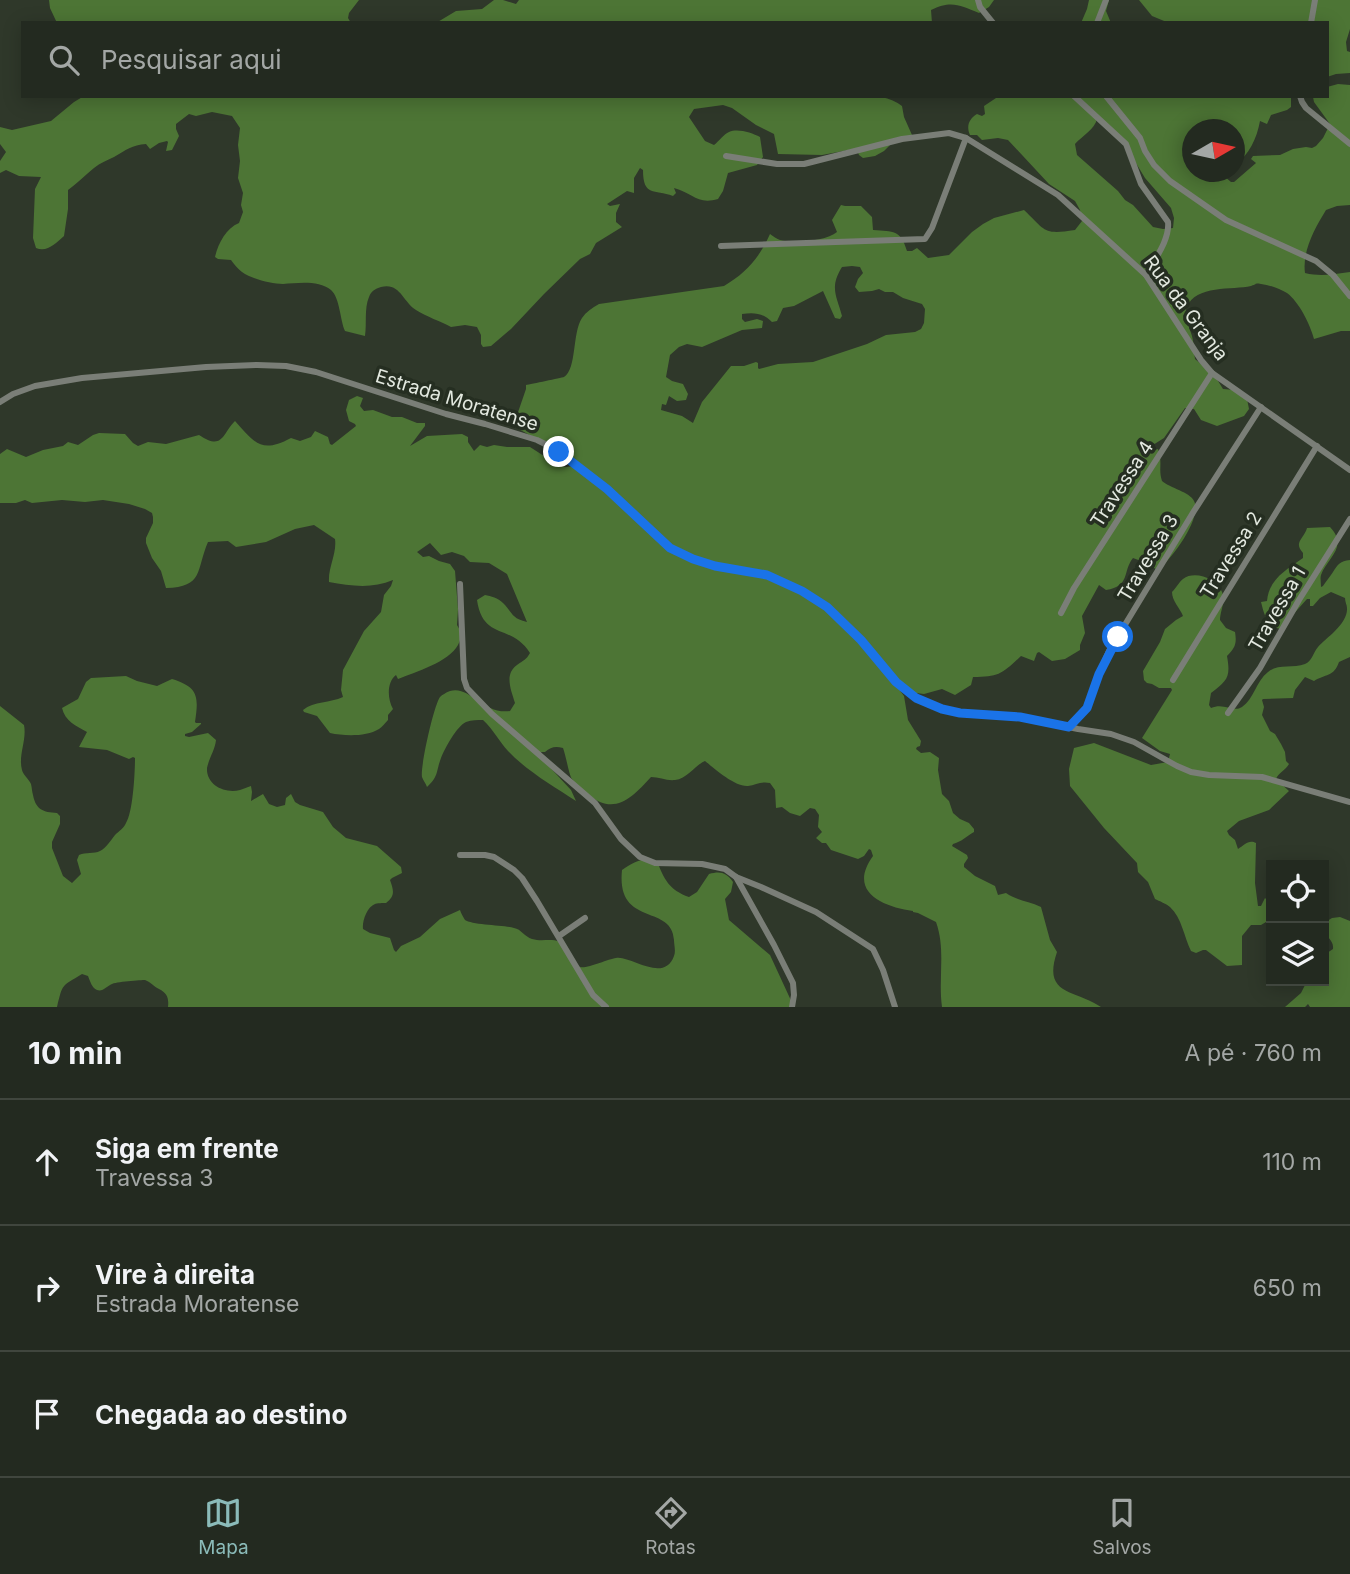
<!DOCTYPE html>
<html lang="pt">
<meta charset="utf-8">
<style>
:root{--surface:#232a20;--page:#2f362d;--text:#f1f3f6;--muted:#a3a7a5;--line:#40463e;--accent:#8bbbb9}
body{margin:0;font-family:Inter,sans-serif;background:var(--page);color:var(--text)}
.controls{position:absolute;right:21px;bottom:21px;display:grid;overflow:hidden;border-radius:0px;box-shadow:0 4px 18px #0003}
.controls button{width:63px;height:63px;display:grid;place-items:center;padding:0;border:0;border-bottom:2px solid var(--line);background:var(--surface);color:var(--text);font:35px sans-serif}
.compass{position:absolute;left:1182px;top:119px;width:63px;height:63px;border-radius:50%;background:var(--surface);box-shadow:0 4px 18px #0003;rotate:81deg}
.stop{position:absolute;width:21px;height:21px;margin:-16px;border:5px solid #1a73e8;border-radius:50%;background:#fff}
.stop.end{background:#1a73e8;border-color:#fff;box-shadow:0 2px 7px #0008}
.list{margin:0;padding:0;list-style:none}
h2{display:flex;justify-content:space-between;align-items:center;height:91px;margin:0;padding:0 28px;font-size:30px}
h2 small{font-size:23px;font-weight:400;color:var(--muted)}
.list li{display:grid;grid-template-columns:46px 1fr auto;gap:21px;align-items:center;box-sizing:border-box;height:126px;padding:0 28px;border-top:2px solid var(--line)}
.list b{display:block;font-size:26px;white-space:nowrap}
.list p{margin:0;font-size:23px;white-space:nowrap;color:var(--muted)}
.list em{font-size:23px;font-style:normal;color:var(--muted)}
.icon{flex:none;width:38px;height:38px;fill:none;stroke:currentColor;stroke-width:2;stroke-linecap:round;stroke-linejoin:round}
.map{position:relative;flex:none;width:1350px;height:1007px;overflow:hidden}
.search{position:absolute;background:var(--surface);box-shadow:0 4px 18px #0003;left:21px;right:21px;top:21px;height:77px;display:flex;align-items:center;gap:18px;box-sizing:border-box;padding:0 24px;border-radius:0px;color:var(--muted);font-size:26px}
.sheet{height:469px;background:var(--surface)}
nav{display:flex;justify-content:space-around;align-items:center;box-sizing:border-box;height:98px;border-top:2px solid var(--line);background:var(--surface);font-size:19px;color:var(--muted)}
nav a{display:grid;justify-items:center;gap:4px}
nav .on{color:var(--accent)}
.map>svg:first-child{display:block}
.forest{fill:#4d7535;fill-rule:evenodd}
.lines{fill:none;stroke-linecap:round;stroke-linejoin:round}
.street{stroke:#7a7e77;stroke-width:6}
.route{stroke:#1a73e8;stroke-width:9}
.labels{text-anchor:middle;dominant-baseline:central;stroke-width:7;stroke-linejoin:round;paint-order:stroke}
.street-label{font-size:19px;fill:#e3e9e0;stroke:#252e21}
</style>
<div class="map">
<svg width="1350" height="1007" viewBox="0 0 1350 1007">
<rect width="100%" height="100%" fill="#2f382a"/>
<!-- forest -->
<g class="forest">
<path d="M49,0H359L349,13L348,18L351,23H57L50,8Z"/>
<path d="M494,0H503L516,4L519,0H994L989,7L979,13C960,5 951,0 931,10L932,23H851L849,21L845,23H436L456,11L482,9Z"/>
<path d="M1089,0H1109L1106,11L1111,23H1081L1087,9Z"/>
<path d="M1139,0H1350V29L1346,42L1347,51L1350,52V73L1336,74L1327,77V23H1169L1152,16Z"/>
<path d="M1338,84L1350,85V205L1337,206L1326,210C1315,228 1302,251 1305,273C1321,277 1334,274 1350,272V331H1341L1314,339C1310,324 1299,302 1287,293C1280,289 1270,285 1261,284C1254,283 1258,284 1251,286C1233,290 1195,285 1187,307C1183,316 1188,323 1191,333C1194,341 1194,351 1195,359L1215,376L1223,389L1235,390L1247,399L1249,409L1244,416L1217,426L1201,420L1194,409L1185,408L1164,438L1145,450L1147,452L1158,449C1163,463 1158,469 1162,481C1170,488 1190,492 1194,501C1203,517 1171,561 1157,570L1149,564L1133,558C1122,572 1131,586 1106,590L1099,585L1082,616L1085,633L1080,645V650L1065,659L1052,661L1039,652L1037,653L1034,661L1021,656C1002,674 999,677 973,677L971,685L955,695L942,689L924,694L916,693L890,677L904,696L908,720L921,741L920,746L917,747L916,749L921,753L930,752L939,758L938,770L942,794L949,801L953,813L960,819L969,823L974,829V832C967,836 961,842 953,844L952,846L967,855L968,858L964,864V867L975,876L995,886L998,895L1006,893C1018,901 1029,901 1041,907L1050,940L1057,952C1042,996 1075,989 1101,1007H942C938,978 946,950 936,922L918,913L913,912V911C883,907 847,892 873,856L871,850L869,849L864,856L858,859L831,850L826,843H822L816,838L822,832L818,827L819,815L815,809L810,808L800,816L790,813L782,807L776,808L775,790L770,783C761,781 756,785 748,786C735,787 715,769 705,761C694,766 687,779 675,780C667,781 659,777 651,777C633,797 614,817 588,794C583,790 576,785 572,779C569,775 566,756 563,748C555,746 551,747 545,752H541L544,761L571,790L576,801C553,786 527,771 508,751C499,741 493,729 483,720C477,720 472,720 466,722C457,726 445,748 441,758C436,771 439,776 427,787C426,784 423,780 422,777C420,767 434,705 440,697C442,695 447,692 450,691C470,685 483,715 510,711L515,703C511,690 504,674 517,665C524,660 526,660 530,653C511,623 483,641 477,600L485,595C491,596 498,598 503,603C513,613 511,618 527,622L507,574L489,563L470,562L464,556L452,552L441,555L430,543L417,552L423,557L429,556L439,561L450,564L455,571L458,609L457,625L462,634C461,637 460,641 458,645C449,662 415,672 398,679L396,675C387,682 387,698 393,709L388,715V720C385,723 382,727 379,729C366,737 344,736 330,733L317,716L304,712L303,710C314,701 330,703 343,697L341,690L343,670L364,631L381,612L384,595L391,586L393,580C372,589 351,586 329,582C328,567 337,554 335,539L314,525L295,529L266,542L236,547L228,541L208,542C196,570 204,587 166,588L161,571L152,558L146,543V538L153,523V517L152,513L145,509L129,504L103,500L85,502L62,500L32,503L25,500L16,503H0V454L7,449L26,457L43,450L63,446L68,442L78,445L93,435L99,433L125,434L133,443L138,446L148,442L166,444L199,435C223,451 222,434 235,421C255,443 261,454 291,438L300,441L311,437L315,431L328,437L330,444L332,445L356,426L355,424L349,421L346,410L349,400L357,396L363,398L360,406L364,411L373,410L392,417H402L417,423H425V426L410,446L427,436L462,434L468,437V442L474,451L480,445L487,447L494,445L507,447H530L558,465L566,467L574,466L562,453L515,427V421L526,389V385C531,384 561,378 564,377C577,369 572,333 582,318C586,312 592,308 599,304L724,286C746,273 760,257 770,234C773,236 777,239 780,240C794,244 826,241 837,232L832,220L841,205L845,206H861L872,217L873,230C894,232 900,229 907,251H912L917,248L928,258L949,255L972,232L983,224L994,218L1024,210C1046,231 1043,235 1075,230L1082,221L1080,210L1075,201L1049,184L1008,140L998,138L982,140L977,135H970C966,126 969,119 977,114L982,116L985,114L984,106L999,96H1291V107L1287,110L1271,115L1267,124L1260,121C1257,138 1249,155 1235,165L1234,130H1192V172H1224L1223,175L1231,182H1234L1256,163L1251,159L1253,156L1280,155L1293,149L1306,147L1312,148L1316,146L1323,138L1330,124L1314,102L1313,97L1327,96V87ZM1097,119L1125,145L1145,178L1171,208L1174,218L1173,228L1163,229L1153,227L1133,205L1125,200L1118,191L1077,155L1075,144C1082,136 1095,129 1097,119ZM852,266L860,267L863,273L858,279L855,287L859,292L872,291L879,289L885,292H893L903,298L922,304L925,309L924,323L921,329L915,332L886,335L867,344L813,362L778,364L759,369L758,368V363L756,362L744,366H731L702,402L693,423L682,416L661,410L662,404L666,405L669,396L677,401L686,400L688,394L683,384L672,381L666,377L670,355L679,347L687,344L702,347L742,330L762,328L763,321L757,319L745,322L742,319V314C754,312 763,313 772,322L777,321L783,308L794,306L823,291L835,318L840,319L842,316C837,296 829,288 842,267Z"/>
<path d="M84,96H796L808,98L819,96C843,96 883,90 902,106L904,117L912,135L894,141L884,151L875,156L863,158L859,155L857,150L854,149L822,155L778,154L774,134L756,125L732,108L723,105L694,109L689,117L705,141L714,145C719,141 724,134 729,132C738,128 752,133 760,137L763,157L757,165L728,173L723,191L718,199C697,205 693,193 674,188L676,193L673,196C654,189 643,197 643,170L640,168L634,178V193L627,191L607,204L610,206L620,204L616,213V222L622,227L596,243L590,254L580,259L544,294L511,329L491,346L483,347L481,344V335L477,327L465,325L451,327C440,321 427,317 416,310C403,302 400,282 381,287C375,289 371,291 369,297C364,309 367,323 365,336L345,331C340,320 340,298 331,290C319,280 298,283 283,284C271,284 252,279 242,272C238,269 234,264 231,260L218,259L215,257C218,244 226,228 239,223L243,212L241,205L243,193L238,178L240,161L238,145L240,128L232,116L212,112L196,116L189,114L176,124V129L179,136L172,150L166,151L168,142L167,141L159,143L150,149L146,144C132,145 126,150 114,157C108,160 100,163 94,168C85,175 78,183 68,190V209L64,236C56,243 47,253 36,248L33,238L35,189L41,177L19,176L6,170L0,173V161L6,152L0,144V127L12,130L51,121L74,102Z"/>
<path d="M1330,527C1349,547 1327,558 1321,575C1320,578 1321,583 1321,587L1323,586C1326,581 1330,577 1333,572C1338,564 1340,561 1350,560V657L1339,662C1334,677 1325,674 1314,681L1305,677L1295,690L1293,698L1263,699L1262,700L1264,707L1262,715L1270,731L1275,734L1281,744L1285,752L1286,761L1289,764C1286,770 1278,773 1276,779L1289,791L1269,810L1239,821L1227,831L1229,835L1235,840L1238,849C1244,845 1249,839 1256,843L1255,883L1258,906H1261L1265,898L1266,899L1268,898L1271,901V907L1266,922L1261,925H1251L1242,936V965L1227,966L1206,950H1203L1196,953L1191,951C1184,937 1182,918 1170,907C1167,904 1159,901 1155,899L1148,882L1138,872L1137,863L1104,828L1070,786L1069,769L1074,748L1094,743L1151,765L1168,762L1170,754L1160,751L1142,738L1172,690L1171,688H1159L1152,684L1147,683L1144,680L1143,671L1160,642L1165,629L1176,620L1183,616C1180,608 1172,601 1172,592C1176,588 1179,582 1183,579C1195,570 1217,579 1222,592C1226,601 1220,611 1220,620L1226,628L1235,632C1237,644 1235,648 1227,656C1231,678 1227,680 1211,693L1209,705L1211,708C1224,702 1233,713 1242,707C1254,699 1256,681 1268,672C1278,663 1293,669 1305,664C1312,661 1313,653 1318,647C1326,638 1348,624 1347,608C1347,605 1345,602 1345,598L1331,592L1320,598L1313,606H1310V599H1307L1280,629C1267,626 1264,614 1261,602L1267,601C1269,579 1286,570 1303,558V553C1293,542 1304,539 1307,528Z"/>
<path d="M126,676L137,681L157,686L172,679C198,687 199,696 195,722L196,723H201V724L192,732L185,734V736L189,737L208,733L216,740C215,750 209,758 207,768C206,785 225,794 240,790C244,789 247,787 251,786L252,792L251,801L263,794L269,804L277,807L285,805L286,798L291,794L295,802L300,805L323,812L333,827L346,838L377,846L401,867L402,873L392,878L390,880C394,891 395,896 386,903C384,903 376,903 375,904C367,907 362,921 363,929L370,933L390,938L394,950L396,952L401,946L420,937L440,919L460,910C461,913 463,917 465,920C472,925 504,925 514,928C521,929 525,937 532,939C542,942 551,938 560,942C564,948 574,965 580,967C587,969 608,959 616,958C630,955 664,984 674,956C676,951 674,945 674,940C672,903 616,928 622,870C634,862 642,857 657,861C664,879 669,890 689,897L697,892L709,874C720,871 726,872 733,882L731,892L725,899L729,920L770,955L794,1007H168C169,998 167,993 159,989C154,987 151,982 145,980C142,980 114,982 112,984C107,986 103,992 97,990C92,988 90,981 88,976L82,974C61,987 63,983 57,1007H0V706L24,725C27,740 18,755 22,770C23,775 29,779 31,784C32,788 32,792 33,795C36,810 43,812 57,813L60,816V824L52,842V848L63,876L72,883L81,874L77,860L79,855C86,852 94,854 100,851C106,848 111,840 115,835C119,831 124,828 126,823C133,812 135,773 135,758L133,757L129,759L107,750L79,747L87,732C76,726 65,721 62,708L78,699L86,682L91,678Z"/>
<path d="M1340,917L1350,921V1007H1310L1308,1004L1305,1007H1285L1301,993L1307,981H1324V955L1333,949C1334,943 1329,937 1324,934V923L1332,918Z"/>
</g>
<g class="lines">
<!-- street -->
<g class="street">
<path d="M978,0L980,7L993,23"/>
<path d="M1097,23L1106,0"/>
<path d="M1311,23L1315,0"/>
<path d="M1074,96L1126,144L1141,184L1168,222C1170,240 1154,260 1146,275"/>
<path d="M1106,96L1140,138L1145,151L1154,165L1170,181L1226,220L1316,261L1333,275L1350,296"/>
<path d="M1300,96L1302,102L1306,108L1350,144"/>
<path d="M966,138L1058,195L1146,275L1201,360L1212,373L1350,470"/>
<path d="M721,246L925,239L932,228L966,138L949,133L902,139L804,164H777L726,156"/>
<path d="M0,402L13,394L35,386L82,378L206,367L257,365L286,366L316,372L446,414L485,424L537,440L559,451L607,489L670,548L693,559L715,566L767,575L802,591L827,607L861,640L896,682L916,698L930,705L942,709L960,713L1020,717L1078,729L1111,734L1134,742L1177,766L1191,772L1209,775L1262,777L1350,802"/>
<path d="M460,584L464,679L467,688L492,714L595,803L621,839L640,857L655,863L702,864L725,869L736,877L761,887L816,912L873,949L883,970L895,1007"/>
<path d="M1061,613L1074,588L1212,373"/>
<path d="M1173,680L1317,446"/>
<path d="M1228,713L1260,668L1299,600L1350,519"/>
<path d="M1069,728L1087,708L1099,674L1109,651L1194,511L1261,407"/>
<path d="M460,855H485L494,857L514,870L522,878L537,901L593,995L606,1007"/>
<path d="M736,877L774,945L793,983L794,995L792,1007"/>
<path d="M559,936L585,918"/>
</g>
</g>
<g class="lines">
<!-- route -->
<path class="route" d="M559,452L607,489L670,548L693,559L715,566L767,575L802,591L827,607L861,640L896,682L916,698L942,709L960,713L1020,717L1069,727L1087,708L1099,674L1118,637"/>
</g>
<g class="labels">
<!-- street labels -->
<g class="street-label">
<text transform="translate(1186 308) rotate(53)">Rua da Granja</text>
<text transform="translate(457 400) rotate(17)">Estrada Moratense</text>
<text transform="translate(1122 484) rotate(-57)">Travessa 4</text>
<text transform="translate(1231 555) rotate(-58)">Travessa 2</text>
<text transform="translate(1148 558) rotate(-59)">Travessa 3</text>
<text transform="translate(1277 609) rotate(-60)">Travessa 1</text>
</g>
</g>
</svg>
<div class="controls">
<button><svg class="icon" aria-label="locate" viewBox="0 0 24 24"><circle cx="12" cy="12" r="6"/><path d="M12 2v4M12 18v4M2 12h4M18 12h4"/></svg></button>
<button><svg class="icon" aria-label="layers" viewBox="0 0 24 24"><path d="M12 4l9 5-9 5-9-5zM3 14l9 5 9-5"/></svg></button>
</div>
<svg class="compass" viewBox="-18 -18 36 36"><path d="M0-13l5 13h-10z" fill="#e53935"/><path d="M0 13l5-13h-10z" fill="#a3a7a5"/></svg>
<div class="stop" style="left:1118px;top:637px"></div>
<div class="stop end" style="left:559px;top:452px"></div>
<div class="search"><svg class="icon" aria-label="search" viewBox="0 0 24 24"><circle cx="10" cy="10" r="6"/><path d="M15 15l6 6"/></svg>Pesquisar aqui</div>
</div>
<section class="sheet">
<h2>10 min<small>A pé · 760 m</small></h2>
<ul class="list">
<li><svg class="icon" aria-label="ahead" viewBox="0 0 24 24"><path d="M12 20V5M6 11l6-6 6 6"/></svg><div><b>Siga em frente</b><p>Travessa 3</p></div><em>110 m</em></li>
<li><svg class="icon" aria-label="right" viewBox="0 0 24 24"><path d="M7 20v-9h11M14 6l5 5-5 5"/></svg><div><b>Vire à direita</b><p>Estrada Moratense</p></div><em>650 m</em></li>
<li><svg class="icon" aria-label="arrive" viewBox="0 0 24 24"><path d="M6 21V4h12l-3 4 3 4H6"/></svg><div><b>Chegada ao destino</b></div></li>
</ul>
</section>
<nav>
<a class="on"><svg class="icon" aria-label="map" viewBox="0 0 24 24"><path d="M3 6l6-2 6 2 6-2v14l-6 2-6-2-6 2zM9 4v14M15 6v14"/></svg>Mapa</a>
<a><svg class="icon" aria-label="directions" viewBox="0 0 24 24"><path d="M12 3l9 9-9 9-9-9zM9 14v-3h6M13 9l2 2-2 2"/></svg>Rotas</a>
<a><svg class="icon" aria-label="saved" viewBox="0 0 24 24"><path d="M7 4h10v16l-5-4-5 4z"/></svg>Salvos</a>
</nav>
